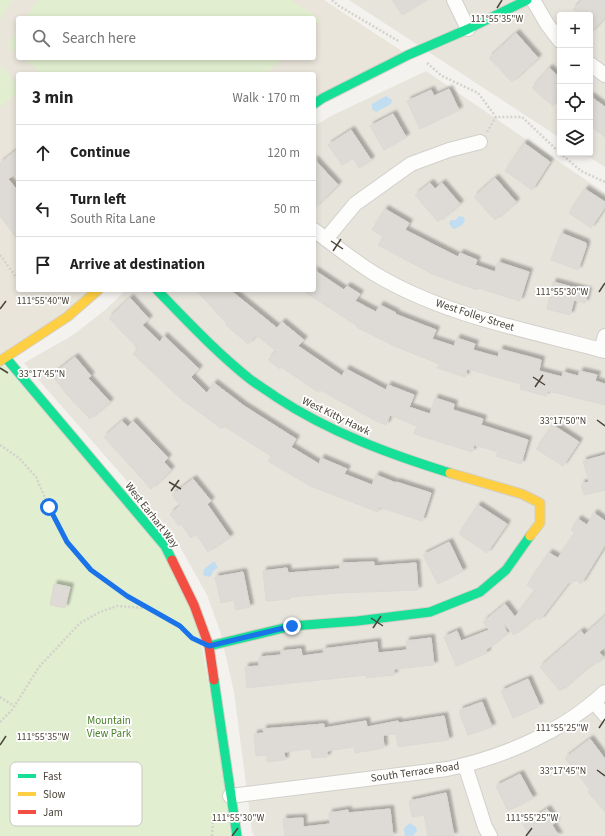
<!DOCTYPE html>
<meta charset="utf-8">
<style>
:root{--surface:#fff;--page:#f2f2f2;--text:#222;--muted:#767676;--line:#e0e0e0}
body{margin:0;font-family:"Source Sans 3",sans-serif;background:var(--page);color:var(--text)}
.controls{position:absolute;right:12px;top:12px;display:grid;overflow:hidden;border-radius:4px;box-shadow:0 2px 6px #0003}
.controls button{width:36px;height:36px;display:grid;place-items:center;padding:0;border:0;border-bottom:1px solid var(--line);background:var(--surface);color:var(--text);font:20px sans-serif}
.stop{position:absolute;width:12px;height:12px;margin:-9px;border:3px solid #1a73e8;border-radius:50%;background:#fff}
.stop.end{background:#1a73e8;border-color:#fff;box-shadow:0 1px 4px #0008}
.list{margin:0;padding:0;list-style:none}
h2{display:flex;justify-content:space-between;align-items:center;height:52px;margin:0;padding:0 16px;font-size:17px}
h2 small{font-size:13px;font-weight:400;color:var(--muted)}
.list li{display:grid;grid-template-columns:26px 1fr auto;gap:12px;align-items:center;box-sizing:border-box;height:56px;padding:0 16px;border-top:1px solid var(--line)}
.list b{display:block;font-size:15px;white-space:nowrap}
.list p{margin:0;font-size:13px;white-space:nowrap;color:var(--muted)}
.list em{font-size:13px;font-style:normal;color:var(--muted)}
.icon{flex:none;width:22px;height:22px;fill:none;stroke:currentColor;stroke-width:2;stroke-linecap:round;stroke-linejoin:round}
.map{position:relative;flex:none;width:605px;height:836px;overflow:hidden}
.search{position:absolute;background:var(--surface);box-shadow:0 2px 6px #0003;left:16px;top:16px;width:300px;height:44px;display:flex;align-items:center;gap:10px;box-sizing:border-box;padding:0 14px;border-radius:4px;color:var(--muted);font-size:15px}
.panel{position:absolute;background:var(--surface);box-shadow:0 2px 6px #0003;left:16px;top:72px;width:300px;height:220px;border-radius:4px}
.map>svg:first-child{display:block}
.residential{fill:#e7e4dc}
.education{fill:#eae5da;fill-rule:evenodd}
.green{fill:#e1eecf}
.water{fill:#c0ddf1}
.building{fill:#dedbd6;stroke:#dcd9d4;filter:url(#shadow)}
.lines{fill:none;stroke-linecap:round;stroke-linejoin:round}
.street-casing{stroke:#d2d0cb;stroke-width:16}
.fast-casing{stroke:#d3cfc5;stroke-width:11}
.slow-casing{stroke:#d3cfc5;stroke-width:11}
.jam-casing{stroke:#d3cfc5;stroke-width:11}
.path{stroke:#d3d2cc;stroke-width:2.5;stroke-dasharray:2 2;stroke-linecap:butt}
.street{stroke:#fdfdfc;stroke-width:14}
.fast{stroke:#16e098;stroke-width:9}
.slow{stroke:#ffcf43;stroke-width:9}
.jam{stroke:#f24e42;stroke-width:9}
.route{stroke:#1a73e8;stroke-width:5}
.ticks{fill:none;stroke:#4b4439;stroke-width:1.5}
.labels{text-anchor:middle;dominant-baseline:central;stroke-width:3.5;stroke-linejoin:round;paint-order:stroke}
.street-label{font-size:11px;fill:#4b4439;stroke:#fff}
.park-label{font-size:11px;fill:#4a7f2a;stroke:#fff}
.key{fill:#fff;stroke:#c9c7c4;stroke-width:1}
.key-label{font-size:11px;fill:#4b4439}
.ticks-label{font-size:10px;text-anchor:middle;fill:#4b4439;stroke:#fff;stroke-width:3.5;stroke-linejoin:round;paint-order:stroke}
</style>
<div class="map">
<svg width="605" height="836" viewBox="0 0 605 836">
<defs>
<filter id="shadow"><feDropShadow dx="3.5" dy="-3.5" stdDeviation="1" flood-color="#0004"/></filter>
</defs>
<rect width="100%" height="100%" fill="#f4f2ee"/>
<!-- residential -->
<g class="residential">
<path d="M349,0H605V167L583,153H590V15H560V138Z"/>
<path d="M426,71L605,193V836H254L252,831L234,692L220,631L207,595L174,536L147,504L24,363L73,335L105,310L126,290H314V126L333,115Z"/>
</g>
<!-- education -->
<path class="education" d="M0,0H324L408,55L314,104V74H18V290H98L0,361ZM18,18H314V58H18Z"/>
<!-- green -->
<g class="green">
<path d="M0,0H13L0,20Z"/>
<path d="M38,0H291L320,19L314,26V18H26Z"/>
<path d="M18,29V54L7,46Z"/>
<path d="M23,58H282L266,74H43Z"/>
<path d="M3,67L18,87V93L0,107V69Z"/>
<path d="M0,361L165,546L194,605L237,836H0Z"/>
</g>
<!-- water -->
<g class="water">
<path d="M386,96L392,100L391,104L376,112L372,109V104Z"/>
<path d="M459,216L464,217L465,219L463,224L455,229L452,228L449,223L451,220H456Z"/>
<path d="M213,562H215L218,568L214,570L210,577L203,575L204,569Z"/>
<path d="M410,823L416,827L417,831L414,834L413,836H405L404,828Z"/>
</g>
<!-- building -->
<g class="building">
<path d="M392,0H426L402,15Z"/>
<path d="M582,0H605V17L590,33V15H579L573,9Z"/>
<path d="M516,33L538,58L512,82L489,58Z"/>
<path d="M549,68L560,78V98L553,106L532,88Z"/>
<path d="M449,89L459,110L420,129L407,101L431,90L434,96Z"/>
<path d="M590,96L605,107V137L590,126Z"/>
<path d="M393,114L406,137L384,150L370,126Z"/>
<path d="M351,130L371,160L359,168L353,158L342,165L328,145Z"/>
<path d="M524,143L550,162L532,190L505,171Z"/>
<path d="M18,149V172L8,179L18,191V240L0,216V163Z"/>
<path d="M314,159L338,185L314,208Z"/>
<path d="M495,178L516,202L495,220L474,197Z"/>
<path d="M430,183L435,189L442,183L460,204L438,222L415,195Z"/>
<path d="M585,189L605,202V207L591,228L569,213Z"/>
<path d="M385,209L409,223L405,230L458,257L460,253L477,260L475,265L495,272L498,262L529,272L520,301L478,288L477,290L432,274L378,245L384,237L372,230Z"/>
<path d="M561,233L586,243V247L578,270L551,260Z"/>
<path d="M314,270L344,290L347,286L360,294L355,301L376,312L380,305L396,313L395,314L436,330L432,339L454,346L457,338L475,344L473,350L498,357L500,349L541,360L539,371L562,377L563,372L578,376L580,371L597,375L595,381L605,384V405L548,391L546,396L520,389L521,384L467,369L465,377L437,368L439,364L392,345L356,327L357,326L302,290H314Z"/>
<path d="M553,282L588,291L585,303L574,300L570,315L547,309Z"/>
<path d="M196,290H230L277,328L282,322L304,340L298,346L342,376L346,369L386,390L388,385L414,395L409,407L430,414L435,398L454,404L453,410L483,419L481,425L528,440L521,464L496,456L498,452L474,445L472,452L414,434L417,426L390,415L386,425L374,420L320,390L318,392L281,367L280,369L268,360L276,351L256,335L248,344L226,325L227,324Z"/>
<path d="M130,298L149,319L142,325L160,342L164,336L199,369L191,377L207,393L214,383L244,406L296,439L291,447L319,464L321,458L347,469L344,474L372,485L376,475L396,483V482L431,493L422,521L379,507L378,512L310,486L268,461L271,456L224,426L222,429L184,401V402L133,354L138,349L109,318Z"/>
<path d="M75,357L91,376L88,378L110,402L90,419L67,395L52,375Z"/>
<path d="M122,421L128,427L133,421L168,458L164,462L171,470L151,489L104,437Z"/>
<path d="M553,425L579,442L563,466L536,449Z"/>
<path d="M605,455V490L584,495L581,484L589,482L583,461Z"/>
<path d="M193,479L211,501L207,504L230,537L208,552L196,534L191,538L181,524L179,526L170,514L180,506L172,495Z"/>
<path d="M478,505L507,524L487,553L459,534Z"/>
<path d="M594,513L605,521V545L581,584L574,579L571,584L569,582L540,620L536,617L514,635L503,623L507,633L486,650L487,653L456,666L444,637L457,631L461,641L489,630L483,622L505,604L515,617L535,591L527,585L549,553L558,558L575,533L571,530L578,519L587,525Z"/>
<path d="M449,542L463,571L438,584L423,555Z"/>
<path d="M374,562V566L416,563L418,590L340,593L290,597V599L266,601L263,571L287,568L288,573L340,569V563Z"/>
<path d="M243,572L250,607L236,610L234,600L221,603L215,577Z"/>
<path d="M54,584L70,587L65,608L50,605Z"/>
<path d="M605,616V647L599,652L603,657L594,665L592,664L560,691L540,667L571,640L581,631L584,635Z"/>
<path d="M431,638L434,665L394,669V675L366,678V675L247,688L245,667L259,666V657L281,655V651L301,649L302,656L324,653L323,649L377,642L378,653L407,650L406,641Z"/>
<path d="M528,679L540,706L513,718L501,691Z"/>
<path d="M482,702L492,727L468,735L460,715V710Z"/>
<path d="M444,716L449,740L398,747L396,734L383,735L384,748L355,753L354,747L327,751V757L312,758L311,749L284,752L285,760L267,762V755L256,756L254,734L264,733L263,729L324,724V728L366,721L367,727L398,721L399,723Z"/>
<path d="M590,739L605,759V812L588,792L590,790L565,758Z"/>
<path d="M520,774L533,798L508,811L496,786Z"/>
<path d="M446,793L454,836H428L424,815L412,817L409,801Z"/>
<path d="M390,809L393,836H285L283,819L303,818V827L330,824L329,813L348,810V813Z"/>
<path d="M547,809L556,822L552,825L559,836H530L523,825Z"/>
</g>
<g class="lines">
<defs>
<g id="street">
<path d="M454,0L468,29"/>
<path d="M533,0L547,24L560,41"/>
<path d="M590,64L605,75"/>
<path d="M314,230C334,245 354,261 375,274C445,316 527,330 605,351"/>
<path d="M326,239L355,204L411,164L449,150L480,142"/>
<path d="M601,350L605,336"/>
<path d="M594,702L605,715"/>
<path d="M465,765L485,827L490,836"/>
<path d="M230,796L447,769C504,757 562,732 605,692"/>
</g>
<g id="fast">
<path d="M314,104L323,98L408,55L468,29L527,0"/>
<path d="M157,290C187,321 217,353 251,380C259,386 268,391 276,397C329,432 389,454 450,473"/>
<path d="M6,358L165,546L172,560"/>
<path d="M209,646L292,626L357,621L430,612L480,592L506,570L530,536"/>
<path d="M214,680L237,836"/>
</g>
<g id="slow">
<path d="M0,361L67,317L98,290"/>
<path d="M450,473L522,494L540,503V523L530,536"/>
</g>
<path id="jam" d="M172,560L194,605L209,646L214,680"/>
</defs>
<!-- street casing -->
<use href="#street" class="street-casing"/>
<!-- fast casing -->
<use href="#fast" class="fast-casing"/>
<!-- slow casing -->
<use href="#slow" class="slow-casing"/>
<!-- jam casing -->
<use href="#jam" class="jam-casing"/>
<!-- path -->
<g class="path">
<path d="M332,0L339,6L400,42"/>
<path d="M427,63L442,76L478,93L496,117H522L560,153"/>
<path d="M487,132L496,117"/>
<path d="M560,153L581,171L605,182"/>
<path d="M0,255L16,277"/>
<path d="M0,445L19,458L36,477L49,507L67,542L91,570L127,596L179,626L186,632"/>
<path d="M0,697L14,706"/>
<path d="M0,722L12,710L39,667L80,623L100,612L117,606L144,608"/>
<path d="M212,836L213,818L218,817"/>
</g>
<!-- street -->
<use href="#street" class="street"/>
<!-- fast -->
<use href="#fast" class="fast"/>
<!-- slow -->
<use href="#slow" class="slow"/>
<!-- jam -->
<use href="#jam" class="jam"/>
</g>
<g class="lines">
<!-- route -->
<path class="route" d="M49,507L67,542L91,570L127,596L180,626L192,638L209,646L292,626"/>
</g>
<!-- ticks -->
<path class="ticks" d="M497,8L502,0M331,241L343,249M333,251L341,239M599,292L605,283M0,309L6,301M0,368L8,373M533,377L545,385M535,387L543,375M597,420L605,426M169,482L181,489M171,491L179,480M371,618L383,626M373,628L381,616M599,728L605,719M0,745L6,736M597,770L605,776M232,836L238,828M526,836L532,828"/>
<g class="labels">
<!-- street labels -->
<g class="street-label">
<text transform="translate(475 315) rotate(18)">West Folley Street</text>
<text transform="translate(336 416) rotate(26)">West Kitty Hawk</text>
<text transform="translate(152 515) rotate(52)">West Earhart Way</text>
<text transform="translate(415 772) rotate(-8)">South Terrace Road</text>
</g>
<!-- park labels -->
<g class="park-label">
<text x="109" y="720">Mountain<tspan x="109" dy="13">View Park</tspan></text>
</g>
</g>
<!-- legend -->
<rect x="10" y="762" width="132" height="64" rx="6" class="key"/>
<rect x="18" y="774" width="18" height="4" fill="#16e098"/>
<rect x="18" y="792" width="18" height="4" fill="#ffcf43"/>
<rect x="18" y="810" width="18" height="4" fill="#f24e42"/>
<g class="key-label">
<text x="43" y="780">Fast</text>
<text x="43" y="798">Slow</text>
<text x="43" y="816">Jam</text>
</g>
<g class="ticks-label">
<text x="497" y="22">111°55'35"W</text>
<text x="562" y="295">111°55'30"W</text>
<text x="43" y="304">111°55'40"W</text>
<text x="42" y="377">33°17'45"N</text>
<text x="563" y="424">33°17'50"N</text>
<text x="562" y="731">111°55'25"W</text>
<text x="43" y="740">111°55'35"W</text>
<text x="563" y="774">33°17'45"N</text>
<text x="238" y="821">111°55'30"W</text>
<text x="532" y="821">111°55'25"W</text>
</g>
</svg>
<div class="controls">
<button>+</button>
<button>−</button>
<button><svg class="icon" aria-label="locate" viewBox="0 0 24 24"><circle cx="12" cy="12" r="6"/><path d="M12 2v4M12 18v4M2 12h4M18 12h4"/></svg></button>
<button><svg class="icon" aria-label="layers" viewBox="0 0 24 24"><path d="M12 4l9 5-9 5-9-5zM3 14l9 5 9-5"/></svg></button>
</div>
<div class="stop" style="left:49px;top:507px"></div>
<div class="stop end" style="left:292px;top:626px"></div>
<div class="search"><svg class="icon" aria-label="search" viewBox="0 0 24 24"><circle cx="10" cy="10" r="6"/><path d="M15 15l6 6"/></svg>Search here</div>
<section class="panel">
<h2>3 min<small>Walk · 170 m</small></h2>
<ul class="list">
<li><svg class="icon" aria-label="ahead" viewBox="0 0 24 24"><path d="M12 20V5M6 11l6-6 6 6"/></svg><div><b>Continue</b></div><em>120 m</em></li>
<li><svg class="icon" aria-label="left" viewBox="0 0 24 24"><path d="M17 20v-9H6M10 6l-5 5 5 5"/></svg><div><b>Turn left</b><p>South Rita Lane</p></div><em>50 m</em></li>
<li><svg class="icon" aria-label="arrive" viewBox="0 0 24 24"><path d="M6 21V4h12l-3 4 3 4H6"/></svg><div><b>Arrive at destination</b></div></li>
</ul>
</section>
</div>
